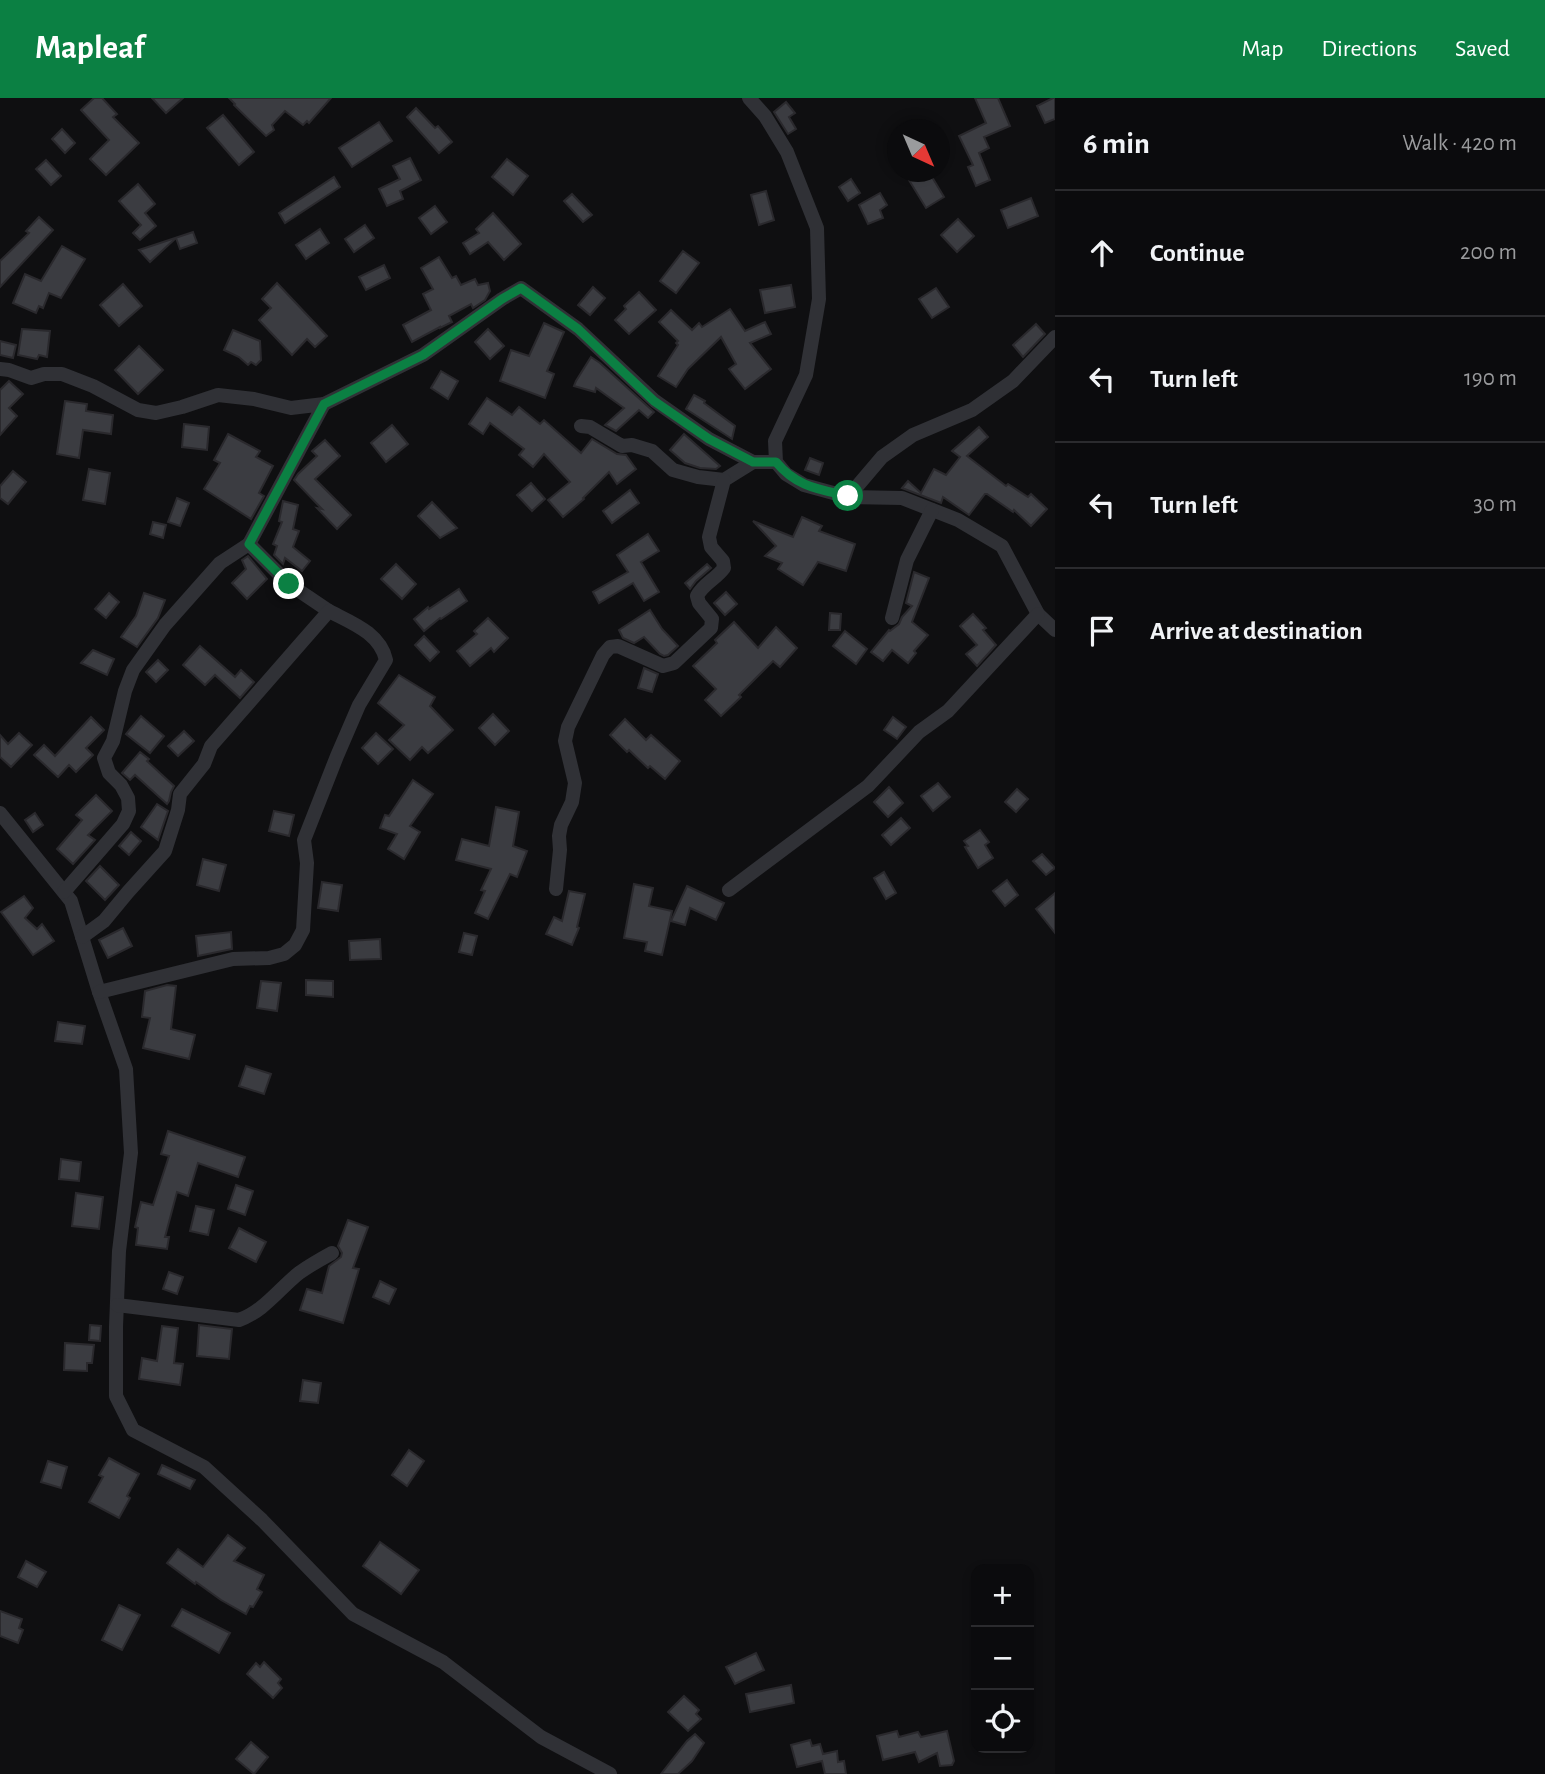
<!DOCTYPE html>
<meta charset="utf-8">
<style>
:root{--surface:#0b0b0d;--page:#19191b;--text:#f1f3f6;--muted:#9a9b9d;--line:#2b2b2e;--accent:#0b8043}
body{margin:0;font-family:"Alegreya Sans",sans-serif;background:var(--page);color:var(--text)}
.controls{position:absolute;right:21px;bottom:21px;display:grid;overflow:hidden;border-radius:14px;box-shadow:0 4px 10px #0003}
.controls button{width:63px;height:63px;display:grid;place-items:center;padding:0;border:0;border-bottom:2px solid var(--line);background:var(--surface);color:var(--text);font:35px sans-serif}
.compass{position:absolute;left:887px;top:21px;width:63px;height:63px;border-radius:50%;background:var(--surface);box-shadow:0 4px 10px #0003;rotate:136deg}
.stop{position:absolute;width:21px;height:21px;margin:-16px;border:5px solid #0b8043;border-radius:50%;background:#fff}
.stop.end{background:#0b8043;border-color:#fff;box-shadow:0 2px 7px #0008}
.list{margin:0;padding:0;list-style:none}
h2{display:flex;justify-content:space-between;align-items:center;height:91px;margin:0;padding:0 28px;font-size:30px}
h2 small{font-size:23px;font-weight:400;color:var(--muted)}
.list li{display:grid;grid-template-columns:46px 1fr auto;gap:21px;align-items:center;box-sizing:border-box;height:126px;padding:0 28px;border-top:2px solid var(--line)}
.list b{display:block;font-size:26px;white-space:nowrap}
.list em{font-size:23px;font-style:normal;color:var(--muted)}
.icon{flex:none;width:38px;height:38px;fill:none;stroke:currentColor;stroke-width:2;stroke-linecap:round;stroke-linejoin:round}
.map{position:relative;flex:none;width:1055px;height:1676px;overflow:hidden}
header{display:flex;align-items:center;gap:42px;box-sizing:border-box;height:98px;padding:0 35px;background:var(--accent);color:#fff}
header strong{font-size:33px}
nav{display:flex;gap:38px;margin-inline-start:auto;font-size:24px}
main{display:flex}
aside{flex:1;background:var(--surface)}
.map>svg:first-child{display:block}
.building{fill:#3b3c41;stroke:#2a292d;stroke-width:2}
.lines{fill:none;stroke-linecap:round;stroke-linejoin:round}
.street{stroke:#303136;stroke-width:14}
.route{stroke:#0b8043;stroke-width:9}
</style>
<header>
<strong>Mapleaf</strong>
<nav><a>Map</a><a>Directions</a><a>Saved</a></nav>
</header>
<main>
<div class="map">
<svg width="1055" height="1676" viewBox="0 0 1055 1676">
<rect width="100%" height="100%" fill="#0f0f11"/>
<!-- building -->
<g class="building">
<path d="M94,0H102L117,16L113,19L139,45L106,77L90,61L109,42L81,12Z"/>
<path d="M152,0H183L166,15Z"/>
<path d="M229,0H331L309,25L307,23L303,27L285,13L272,27L274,32L266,38L234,7L235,6Z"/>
<path d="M975,0H998L1010,28L984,39L989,50L979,55L990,82L976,88L968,69L973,67L959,38L986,25Z"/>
<path d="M1053,0H1055V21L1045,25L1037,8Z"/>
<path d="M786,4L795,15L789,19L796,31L788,36L774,14Z"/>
<path d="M416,10L435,30L438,28L452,44L439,55L407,19Z"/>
<path d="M223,17L254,54L239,67L207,30Z"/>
<path d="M379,24L392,43L352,69L339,50Z"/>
<path d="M62,31L75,45L65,55L52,41Z"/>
<path d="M410,60L421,82L400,93L403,101L387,108L379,91L400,81L393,68Z"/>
<path d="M507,61L528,78L513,97L492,79Z"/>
<path d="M46,62L61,78L51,87L36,71Z"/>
<path d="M904,74H929L944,99L926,110Z"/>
<path d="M334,79L340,89L285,125L279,115Z"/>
<path d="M851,81L860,95L848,103L839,89Z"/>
<path d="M138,86L155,106L145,115L156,128L140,142L133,135L141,127L119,103Z"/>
<path d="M766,93L774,122L759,127L751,97Z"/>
<path d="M880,95L887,107L880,112L883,120L868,126L859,107Z"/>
<path d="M572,96L592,117L583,124L564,103Z"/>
<path d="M1031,100L1038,118L1008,130L1001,112Z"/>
<path d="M435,108L447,124L431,136L419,120Z"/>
<path d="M493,115L521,146L504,162L488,144L470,156L463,145L479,135L476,131Z"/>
<path d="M39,119L53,132L0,189V163L29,135L26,133Z"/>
<path d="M958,121L974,138L957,154L941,137Z"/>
<path d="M365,127L374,140L354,154L345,141Z"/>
<path d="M320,131L329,145L306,161L296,147Z"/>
<path d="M193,134L197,145L180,151L176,140L150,164L139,152Z"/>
<path d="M62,148L85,161L61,200L49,195L43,210L39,208L36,215L13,205L25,176L41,183Z"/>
<path d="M683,153L699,165L676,195L660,183Z"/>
<path d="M439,159L452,180L456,178L461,187L475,181L478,187L488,185L490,193L485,202L473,210L471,206L449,218L452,224L440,230V229L412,244L403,227L431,212L423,196L433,191L421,170Z"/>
<path d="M384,167L390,180L366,192L359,179Z"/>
<path d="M277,185L327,238L315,249L307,241L292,257L259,222L271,210L262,201Z"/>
<path d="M123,186L142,208L119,228L100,207Z"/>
<path d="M791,187L795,209L765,215L760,192Z"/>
<path d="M593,189L605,200L590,217L578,207Z"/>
<path d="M936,190L949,209L932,220L919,201Z"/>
<path d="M639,194L656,212L629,236L615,222L626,211L624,208Z"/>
<path d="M730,211L745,233L765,224L771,236L750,245L771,271L745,291L729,271L736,266L721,239L688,271L676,289L658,278L678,247L676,245L678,243L659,224L671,212L692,232L699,225L702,229Z"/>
<path d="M544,225L564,234L547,273L554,276L545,300L500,283L511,252L529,258Z"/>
<path d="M1036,226L1045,236L1023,259L1013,247Z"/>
<path d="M22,231L50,233L47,259L39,257L37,261L18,257Z"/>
<path d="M488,231L504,248L490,261L475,244Z"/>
<path d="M233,232L260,243L261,262L256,267L251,264L248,267L239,259L224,252Z"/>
<path d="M0,243L16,247L13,260L0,257Z"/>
<path d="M139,248L163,272L138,296L115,272Z"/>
<path d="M591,259L600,265L654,314L648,320L639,312L616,333L605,327L624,310L596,290L595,294L574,288L576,283Z"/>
<path d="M441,273L458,283L448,301L431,290Z"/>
<path d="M9,283L23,296L9,310L17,318L0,337V292Z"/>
<path d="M694,297L705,303L704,305L735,328L732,341L686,311Z"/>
<path d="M487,300L512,317L519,309L540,326L544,322L581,355L592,341L617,356L626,357L636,371L617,386L609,374L583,400L584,401L563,419L548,402L570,384L544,356L533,369L519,357L524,351L490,325L483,336L469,326Z"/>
<path d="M65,303L87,306L86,313L113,317L111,336L83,332L79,360L57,356Z"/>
<path d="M184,326L209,329L207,352L182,349Z"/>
<path d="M392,327L408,346L386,364L371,345Z"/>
<path d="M979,329L988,339L967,358L1006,388L1008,386L1028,399L1031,396L1047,411L1031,428L1014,412L1013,414L987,396H985L969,417L943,399L941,405L902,390L908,383L921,395L934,371L946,377L960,359L952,353Z"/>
<path d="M228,336L260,353L256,359L273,368L259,395L264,398L251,421L204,391L220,365L214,362Z"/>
<path d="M684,336L720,368L716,371L700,370L685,365L670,352Z"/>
<path d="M325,342L340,358L315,381L351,417L337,431L317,410L322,411L294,382L298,376L317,358L312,353Z"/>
<path d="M810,360L823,365L819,377L805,372Z"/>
<path d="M89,371L110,375L105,406L83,402Z"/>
<path d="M13,373L26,384L8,406L0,400V388Z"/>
<path d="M531,385L545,401L532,413L517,397Z"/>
<path d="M630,392L639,405L612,425L603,413Z"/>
<path d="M177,400L189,405L180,428L168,424Z"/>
<path d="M283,403L298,407L293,431L299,433L293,449L310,463L302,473L285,460L283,466L274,457L277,448L273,446L282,424L279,423Z"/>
<path d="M432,404L457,430L440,440L418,418Z"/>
<path d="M802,419L822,428L819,433L855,446L846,473L818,464L803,487L778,471L782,465L765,458L776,448L753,423L793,439Z"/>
<path d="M153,424L166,427L163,440L150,436Z"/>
<path d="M648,436L659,453L641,464L659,494L644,503L633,485L599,505L593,494L628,474L617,457Z"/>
<path d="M248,458L267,481L247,501L232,485L246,471L242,462Z"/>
<path d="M396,466L416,486L402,501L381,481Z"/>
<path d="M707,466L711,470L696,483L690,491L685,485Z"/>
<path d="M914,474L929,480L912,524L928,537L914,553L916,555L908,565L892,552L883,563L871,554L889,532L890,533L899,526L902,519L912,508L906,505Z"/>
<path d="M459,491L467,503L441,521L440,520L424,533L414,521L428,509L429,511Z"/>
<path d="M726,494L737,506L725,517L714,505Z"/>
<path d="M109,495L119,504L106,520L95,511Z"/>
<path d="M144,495L165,502L158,520L137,549L121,539L136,518Z"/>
<path d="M650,512L662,531L678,548L668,557L664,558L660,556L644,539L634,545L623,540L619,532Z"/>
<path d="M830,515L841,516L840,532H829Z"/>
<path d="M973,516L986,530L983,532L996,547L977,568L966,556L977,547L960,528Z"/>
<path d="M488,520L508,540L494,554L491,550L470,568L457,553L477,536L474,533Z"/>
<path d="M734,524L758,550L776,529L797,550L780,569L773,563L739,597L741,599L721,618L705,602L716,591L693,568L717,545L715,542Z"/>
<path d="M845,533L867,551L856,566L833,548Z"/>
<path d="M424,538L439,554L430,563L415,547Z"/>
<path d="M200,548L235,579L241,572L254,584L240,600L215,577L205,587L183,567Z"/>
<path d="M93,552L114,561L107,577L81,565Z"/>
<path d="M158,562L168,572L156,584L146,574Z"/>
<path d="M644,570L658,576L652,594L638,590Z"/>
<path d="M399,577L435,599L430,608L453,632L428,655L422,649L410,662L389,642L404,627L378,605Z"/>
<path d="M493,616L509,633L495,647L479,630Z"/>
<path d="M141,618L164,638L150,655L126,636Z"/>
<path d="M91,619L104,632L86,650L93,657L76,674L69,667L58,679L34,657L44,647L55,658Z"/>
<path d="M893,619L906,629L897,641L884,632Z"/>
<path d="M625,621L646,642L651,637L680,663L665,681L650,668L648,670L629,652L627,654L610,637Z"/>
<path d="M184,633L194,643L178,658L168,648Z"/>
<path d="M19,635L32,647L11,669L0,659V637L8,646Z"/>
<path d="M376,635L393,651L378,666L362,650Z"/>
<path d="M140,654L149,661L147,663L174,688L171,694L169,703L167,706L135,677L130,682L122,675Z"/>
<path d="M413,682L433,696L410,728L420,734L404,761L388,751L397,736L380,730L385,717L389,718Z"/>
<path d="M938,685L950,699L933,713L921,698Z"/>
<path d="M889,689L903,705L888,719L874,704Z"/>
<path d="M1017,691L1028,701L1016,714L1005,704Z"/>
<path d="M96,697L112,713L88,737L95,742L73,766L57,751L82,722L76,717Z"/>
<path d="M157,706L168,713L158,742L141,729Z"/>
<path d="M496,709L519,714L513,748L527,753L517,779L510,776L488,821L475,815L485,793L481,792L491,771L456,762L462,741L489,748Z"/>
<path d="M274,713L294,717L289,738L269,733Z"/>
<path d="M35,715L43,727L33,734L25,722Z"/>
<path d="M901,720L910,730L891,747L882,737Z"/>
<path d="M980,732L989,744L985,747L993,760L978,770L965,749L968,748L964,743Z"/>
<path d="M131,734L141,743L129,757L119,748Z"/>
<path d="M1042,756L1055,770L1046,777L1033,763Z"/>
<path d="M203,761L226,767L219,793L197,787Z"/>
<path d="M100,768L119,787L105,802L86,783Z"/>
<path d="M884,774L896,795L886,801L874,780Z"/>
<path d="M1007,782L1018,797L1005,808L993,793Z"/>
<path d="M322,784L342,787L338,813L318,810Z"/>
<path d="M634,786L653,790L649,808L672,813L662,857L645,853L647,844L624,840Z"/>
<path d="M687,788L724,805L716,822L690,810L685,827L671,823Z"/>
<path d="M569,793L585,796L577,829L579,830L572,847L546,836L554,819L562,823Z"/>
<path d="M1055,795V835L1036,811Z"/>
<path d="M24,798L33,810L25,820L37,831L42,826L54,843L33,857L1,814Z"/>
<path d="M123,830L132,848L108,860L99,842Z"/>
<path d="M231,834L232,851L198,858L196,838Z"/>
<path d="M464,835L477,838L472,857L459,854Z"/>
<path d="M380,841L381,861L350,862L349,843Z"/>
<path d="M306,882L333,883V899L306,897Z"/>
<path d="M261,883L281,885L277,913L257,910Z"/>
<path d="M167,887L176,888L171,931L195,937L189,961L143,950L150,920L142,919L145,893Z"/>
<path d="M58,924L85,928L82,946L55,943Z"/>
<path d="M246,968L271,976L264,996L239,988Z"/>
<path d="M168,1033L245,1059L238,1079L198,1065L188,1098L177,1094L165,1139H169L167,1151L136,1147L138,1130L135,1129L141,1104L153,1107L169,1058L161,1056Z"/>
<path d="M61,1061L81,1064L79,1083L59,1081Z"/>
<path d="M236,1087L253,1093L245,1117L228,1111Z"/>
<path d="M76,1095L103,1099L99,1131L72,1128Z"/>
<path d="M196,1108L214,1112L208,1137L190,1133Z"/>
<path d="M348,1122L368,1129L353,1170L359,1171L343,1225L300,1212L307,1191L322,1195L329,1168L341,1159L342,1155L338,1148Z"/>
<path d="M239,1130L266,1144L256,1164L229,1150Z"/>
<path d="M169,1174L183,1179L177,1196L163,1191Z"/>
<path d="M380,1183L396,1191L389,1206L373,1199Z"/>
<path d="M90,1227L101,1228L100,1243L89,1242Z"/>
<path d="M199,1227L232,1231L229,1261L197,1258Z"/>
<path d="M162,1228L178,1230L174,1265L183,1266L180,1287L139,1281L142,1260L157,1263Z"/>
<path d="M65,1245L94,1247L92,1265H87V1273L64,1272Z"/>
<path d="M303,1282L321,1285L318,1305L300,1303Z"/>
<path d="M409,1352L424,1363L407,1388L392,1377Z"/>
<path d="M109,1360L139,1376L127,1398L130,1400L119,1420L89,1404L103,1379L99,1377Z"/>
<path d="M48,1363L67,1369L61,1390L41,1384Z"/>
<path d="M162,1367L195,1382L190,1391L158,1376Z"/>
<path d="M228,1437L245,1450L234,1463L264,1477L257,1491L262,1494L253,1509L250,1508L246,1516L221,1502L196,1484L195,1486L167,1465L178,1451L203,1469Z"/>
<path d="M380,1444L419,1472L401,1496L363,1468Z"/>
<path d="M26,1463L46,1474L37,1489L18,1479Z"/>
<path d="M119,1507L140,1517L122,1552L102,1542Z"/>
<path d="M182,1511L230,1535L219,1555L172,1528Z"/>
<path d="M0,1513L22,1521L19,1530L23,1532L18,1545L0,1538Z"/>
<path d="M756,1555L764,1572L735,1586L726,1569Z"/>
<path d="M264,1564L281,1581L278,1585L282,1590L273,1600L247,1576L256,1565L260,1569Z"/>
<path d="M791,1587L794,1605L750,1614L746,1596Z"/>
<path d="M684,1598L699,1612L696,1616L701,1621L688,1633L668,1614Z"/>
<path d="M897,1633L899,1639L918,1634L921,1639L947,1633L954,1663L952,1667L940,1668L937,1655L919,1664L915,1654L883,1662L877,1638Z"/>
<path d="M695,1636L704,1645L692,1663L678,1676H661L687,1643Z"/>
<path d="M810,1642L812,1648L820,1646L823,1656L837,1653L838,1664L844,1663L846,1676H825L822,1663L797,1669L791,1647Z"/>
<path d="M251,1644L268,1659L254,1676L236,1661Z"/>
</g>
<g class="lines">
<!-- street -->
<g class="street">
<path d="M749,0L765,18L787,54L817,130L819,201L806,277L775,343L776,364L786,376L804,387L848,399L902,400L958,422L1002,448L1038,516L1055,532"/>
<path d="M0,271L9,272L31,280L44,276H62L93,288L138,312L156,315L182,309L218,297L254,301L291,310L324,306L249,446"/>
<path d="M324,306L423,257L502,201L521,190L578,231L655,303L709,341L753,364"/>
<path d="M581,328L590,329L622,348L632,347L652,353L673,372L698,379L724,382L753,364H776"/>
<path d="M848,399L882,359L913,337L972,312L1013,283L1055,239"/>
<path d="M892,520L907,462L932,412"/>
<path d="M0,715L71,803L99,894L126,971L131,1055L119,1153L116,1229V1298L133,1332L204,1369L262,1422L353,1516L443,1564L541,1639L610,1676"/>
<path d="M556,791L560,752L559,738L561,727L572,704L575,685L565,643L568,629L603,557L610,549L618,548L663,568L674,565L711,530L712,521L699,505L697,498C703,486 716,481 724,470L723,463L711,449L709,439L724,382"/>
<path d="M729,792L868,688L919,634L948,613L1038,516"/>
<path d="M64,794L123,726L129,713L128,700L121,687L109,675L104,660L113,643L125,593L133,572L165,527L220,465L249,446L289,486L329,513"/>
<path d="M82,839L104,823L128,794L165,753L178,712L180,696L204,666L211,648L329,513C352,525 380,535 386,562L359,607L337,658L304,742L307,765L303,832L295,847L284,856L269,860L233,861L99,894"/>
<path d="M117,1207L239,1222C263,1214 280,1190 299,1175C309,1168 321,1161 332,1155"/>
</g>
</g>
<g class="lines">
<!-- route -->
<path class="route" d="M289,486L249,446L324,306L423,257L502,201L521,190L578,231L654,303L709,341L753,364H776C797,389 818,391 848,398"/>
</g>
</svg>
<div class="controls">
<button>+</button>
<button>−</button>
<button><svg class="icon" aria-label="locate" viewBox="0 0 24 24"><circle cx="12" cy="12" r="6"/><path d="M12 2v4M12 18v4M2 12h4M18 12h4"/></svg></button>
</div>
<svg class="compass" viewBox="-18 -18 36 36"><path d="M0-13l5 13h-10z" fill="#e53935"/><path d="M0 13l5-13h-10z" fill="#9a9b9d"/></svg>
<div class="stop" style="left:848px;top:398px"></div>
<div class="stop end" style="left:289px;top:486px"></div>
</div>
<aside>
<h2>6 min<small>Walk · 420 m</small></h2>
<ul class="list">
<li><svg class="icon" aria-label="ahead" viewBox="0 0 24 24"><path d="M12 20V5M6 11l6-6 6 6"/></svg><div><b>Continue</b></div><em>200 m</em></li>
<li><svg class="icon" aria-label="left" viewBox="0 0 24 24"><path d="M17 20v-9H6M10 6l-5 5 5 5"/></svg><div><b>Turn left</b></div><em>190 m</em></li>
<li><svg class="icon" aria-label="left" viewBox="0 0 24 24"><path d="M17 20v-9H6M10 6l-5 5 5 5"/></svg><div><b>Turn left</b></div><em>30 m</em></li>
<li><svg class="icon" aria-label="arrive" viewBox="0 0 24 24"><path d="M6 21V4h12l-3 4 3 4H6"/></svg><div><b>Arrive at destination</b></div></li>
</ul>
</aside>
</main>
